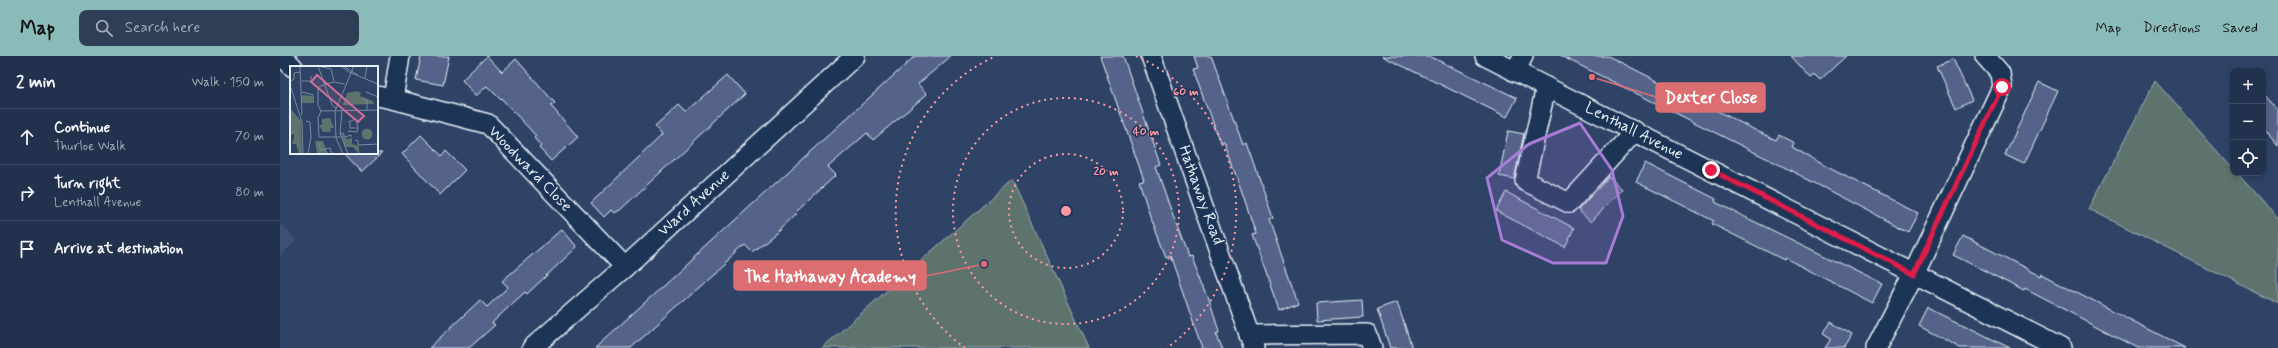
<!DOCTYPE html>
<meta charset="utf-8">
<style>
:root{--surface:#22324c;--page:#2e3e56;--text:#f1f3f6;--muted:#a2aab5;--line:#3f4d64;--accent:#8bbbb9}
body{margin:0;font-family:Mynerve,sans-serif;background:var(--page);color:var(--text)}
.controls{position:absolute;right:12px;top:12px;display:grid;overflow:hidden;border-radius:8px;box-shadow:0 2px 6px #0003}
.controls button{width:36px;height:36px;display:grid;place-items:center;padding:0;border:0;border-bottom:1px solid var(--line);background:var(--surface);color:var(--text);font:20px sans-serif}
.stop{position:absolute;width:12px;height:12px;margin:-9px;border:3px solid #e11d48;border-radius:50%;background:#fff}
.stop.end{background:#e11d48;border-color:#fff;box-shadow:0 1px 4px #0008}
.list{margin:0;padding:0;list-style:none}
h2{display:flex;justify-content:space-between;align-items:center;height:52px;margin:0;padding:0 16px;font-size:17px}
h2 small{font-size:13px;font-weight:400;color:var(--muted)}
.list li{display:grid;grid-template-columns:26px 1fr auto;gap:12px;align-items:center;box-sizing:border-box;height:56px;padding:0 16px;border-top:1px solid var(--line)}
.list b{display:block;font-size:15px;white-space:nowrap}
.list p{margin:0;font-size:13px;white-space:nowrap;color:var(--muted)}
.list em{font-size:13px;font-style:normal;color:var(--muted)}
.icon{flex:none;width:22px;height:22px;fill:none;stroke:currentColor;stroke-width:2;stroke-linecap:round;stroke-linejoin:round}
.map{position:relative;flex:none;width:1998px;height:292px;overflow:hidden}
header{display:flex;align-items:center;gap:24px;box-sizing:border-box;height:56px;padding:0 20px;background:var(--accent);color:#111}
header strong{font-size:19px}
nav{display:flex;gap:22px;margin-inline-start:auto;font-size:14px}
.search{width:280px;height:36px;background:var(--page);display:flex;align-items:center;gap:10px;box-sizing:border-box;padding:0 14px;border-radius:8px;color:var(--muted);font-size:15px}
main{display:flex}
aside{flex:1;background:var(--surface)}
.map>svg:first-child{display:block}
.built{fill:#3d5074}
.green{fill:#5e736e;stroke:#a3b2b3}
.building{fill:#55638a;stroke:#e8f1f8}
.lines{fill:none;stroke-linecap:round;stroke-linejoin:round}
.minor-casing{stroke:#e8f1f8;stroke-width:22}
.minor{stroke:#1d3557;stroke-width:19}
.route{stroke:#e11d48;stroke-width:5}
.marked{fill:#a77bd6;fill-opacity:0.2;stroke:#a77bd6;stroke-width:3;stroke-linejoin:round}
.ring{fill:none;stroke:#ff9aa2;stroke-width:2;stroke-dasharray:2 4}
.labels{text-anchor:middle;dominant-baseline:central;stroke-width:3;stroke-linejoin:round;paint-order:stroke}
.street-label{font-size:16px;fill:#e8f1f8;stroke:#1d3557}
.inset-road{fill:none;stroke:#7889a0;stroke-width:1}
.view{fill:#d16f9a;fill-opacity:0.15;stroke:#d16f9a;stroke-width:2}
.inset-edge{fill:none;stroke:#e8f1f8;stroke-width:2}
.centre{fill:#ff9aa2;stroke:#1d3557;stroke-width:2}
.ring-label{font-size:12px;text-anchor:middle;font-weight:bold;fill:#ff9aa2;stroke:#1d3557;stroke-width:3;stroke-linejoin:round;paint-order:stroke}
.leader{fill:none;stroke:#dc6e71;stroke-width:1.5}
.callout-dot{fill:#dc6e71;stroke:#1d3557;stroke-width:1.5}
.callout{fill:#dc6e71;stroke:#dc6e71;stroke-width:1.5}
.callout-label{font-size:17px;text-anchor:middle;font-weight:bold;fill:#fff}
</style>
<header>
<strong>Map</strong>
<div class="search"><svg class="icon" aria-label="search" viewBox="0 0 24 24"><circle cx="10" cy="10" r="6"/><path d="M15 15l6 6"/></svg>Search here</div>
<nav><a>Map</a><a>Directions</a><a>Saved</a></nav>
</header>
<main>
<aside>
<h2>2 min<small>Walk · 150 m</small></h2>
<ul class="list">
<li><svg class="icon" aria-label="ahead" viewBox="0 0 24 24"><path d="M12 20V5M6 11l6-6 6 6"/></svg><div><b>Continue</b><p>Thurloe Walk</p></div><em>70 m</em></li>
<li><svg class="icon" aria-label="right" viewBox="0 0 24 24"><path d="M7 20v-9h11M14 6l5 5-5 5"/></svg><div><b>Turn right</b><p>Lenthall Avenue</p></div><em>80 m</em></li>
<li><svg class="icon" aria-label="arrive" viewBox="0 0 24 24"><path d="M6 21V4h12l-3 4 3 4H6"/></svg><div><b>Arrive at destination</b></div></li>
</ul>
</aside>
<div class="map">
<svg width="1998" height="292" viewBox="0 0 1998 292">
<rect width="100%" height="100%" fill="#2e4366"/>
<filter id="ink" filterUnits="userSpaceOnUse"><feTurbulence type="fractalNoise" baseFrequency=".025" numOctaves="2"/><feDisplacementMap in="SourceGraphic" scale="8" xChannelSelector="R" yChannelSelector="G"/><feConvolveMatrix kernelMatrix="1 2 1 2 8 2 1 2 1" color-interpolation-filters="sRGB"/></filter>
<g filter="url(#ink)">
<!-- built -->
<path class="built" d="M0,167L17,184L0,200Z"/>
<!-- green -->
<g class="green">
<path d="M1875,25L1953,113V117H1957L1998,163V248L1809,153Z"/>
<path d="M732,124L809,292H542Z"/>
</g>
<!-- building -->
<g class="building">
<path d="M141,0H169L163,29L136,24Z"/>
<path d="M207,0L222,16L236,3L275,47L271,50L298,81L271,105L259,92L261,90L254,82L256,80L221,42L220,43L207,30L196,40L182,24Z"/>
<path d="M635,0H671L638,28L647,38L593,84L587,77L548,111L556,119L516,156L517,157L496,177L472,196L465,189L351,292H315Z"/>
<path d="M820,0H843L881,109L876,111L893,160L908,201L912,200L928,241L939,275L936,276L942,292H922L890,199L886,201L870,160L859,125L864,124Z"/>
<path d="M914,0H931L963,89L967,87L979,121L993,162L989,164L1018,246L999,254L972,179L976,178L962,136L944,87L940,88L913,13L918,12Z"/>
<path d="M1102,0H1149L1237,42L1227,61Z"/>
<path d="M1281,0H1328L1479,76L1496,84L1499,79L1514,87L1512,91L1549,112L1638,157L1628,176L1502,110Z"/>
<path d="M1511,0H1566L1540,24L1535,19L1531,22Z"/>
<path d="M1673,3L1692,44L1676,52L1657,10Z"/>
<path d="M448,19L465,38L340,154L334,157L331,154L324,161L311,147L382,79L375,71L399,49L406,56Z"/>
<path d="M1759,26L1778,35L1744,108L1725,99Z"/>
<path d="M1983,37L1998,54V90L1983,72Z"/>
<path d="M1228,75L1244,78L1234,123L1219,120Z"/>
<path d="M141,79L162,100L166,95L185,114L160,139L122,98Z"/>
<path d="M64,97H102L82,116Z"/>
<path d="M1365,107L1436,143L1435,146L1459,158L1602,228L1592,247L1505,202L1504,204L1432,168L1434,165L1356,126Z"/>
<path d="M1329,121L1342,133L1311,166L1298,154Z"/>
<path d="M1226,136L1294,172L1285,191L1216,155Z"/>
<path d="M282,173L297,191L247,238L245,236L217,262L212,267L215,269L189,292H149L200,244L207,251L228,231L222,225Z"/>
<path d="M1683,180L1761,220L1762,218L1905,292H1858L1745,233L1744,235L1705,215L1673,199Z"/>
<path d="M1082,244L1083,261L1037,264L1036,247Z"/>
<path d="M1117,246L1123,264L1132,292H1110L1097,253Z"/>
<path d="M1648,252L1688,271L1730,292H1680L1639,270Z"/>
<path d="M1551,266L1572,279L1564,292H1545L1551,283L1543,278Z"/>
</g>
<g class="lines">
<defs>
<g id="minor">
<path d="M2,0L13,11"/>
<path d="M871,0L974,292"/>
<path d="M1205,0L1781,292"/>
<path d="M1235,16L1243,0"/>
<path d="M1266,31L1245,125L1289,147L1355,75"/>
<path d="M97,40L113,43L120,0"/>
<path d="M113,43L208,68L345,211"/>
<path d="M969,279L1087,278L1092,292"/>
<path d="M252,292L345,211L575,0"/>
<path d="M1596,292L1634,218L1722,31L1720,17L1705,0"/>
</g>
</defs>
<!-- minor casing -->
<use href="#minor" class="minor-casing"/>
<!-- minor -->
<use href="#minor" class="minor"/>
</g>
</g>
<g class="lines" filter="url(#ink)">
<!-- route -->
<path class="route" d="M1431,114L1634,218L1722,31"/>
</g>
<!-- marked area -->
<path class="marked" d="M1300,67L1332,114L1343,160L1326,207H1273L1222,184L1207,122L1249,88Z"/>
<!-- distance rings -->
<g class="ring">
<circle cx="786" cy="155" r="57"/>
<circle cx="786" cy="155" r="113"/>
<path d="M685 292A170 170 0 0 1 716 0M856 0A170 170 0 0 1 887 292"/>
</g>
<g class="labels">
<!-- street labels -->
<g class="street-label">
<text transform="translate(1354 75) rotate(27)">Lenthall Avenue</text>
<text transform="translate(250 113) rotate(46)">Woodward Close</text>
<text transform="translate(921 139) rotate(70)">Hathaway Road</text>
<text transform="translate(414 147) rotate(-42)">Ward Avenue</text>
</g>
</g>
<!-- overview -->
<g transform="translate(10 10)">
<rect width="88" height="88" fill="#2e4366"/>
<path d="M67,25L71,27L70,30L83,35L84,38L53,39L57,27ZM12,29L24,30V37H12ZM0,42L11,55L12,88H9L6,78H2L4,72V68L0,69ZM40,52L44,62H41L40,66H33L29,59H32V53ZM71.5 68a5.5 5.5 0 1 1 11 0a5.5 5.5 0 1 1-11 0ZM51,67L57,73L62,72V78L69,80V88L63,81H55ZM25,75H33L38,88H27Z" fill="#5e736e"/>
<path class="inset-road" d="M10,0L12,49M28,0L42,39L46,42M28,0L41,3L44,15M51,0L59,6L88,18M53,0L68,9M75,12L77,0M1,15L4,13V7L11,6M12,15H21V10M0,19L12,56L13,88M12,26L24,29M76,26L88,31M73,33L77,34V44M31,45L88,44M31,45L28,39V21L43,16L55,18M31,45L28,52L29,71H51M52,45L50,67L58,88M16,55L20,56L21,71L18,88M58,56L66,53L68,62H60V56M58,65L67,66L68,62M50,67H53L55,71L61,69V71M65,74L68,75V79L88,78M28,76L31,84L40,82L42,88M53,88L46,72L45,45L64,0"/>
<path class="view" d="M27,9L74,50L68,56L21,16Z"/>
<rect width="88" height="88" class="inset-edge"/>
</g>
<circle cx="786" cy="155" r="6" class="centre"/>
<g class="ring-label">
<text x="906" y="39">60 m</text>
<text x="866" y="79">40 m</text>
<text x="826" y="119">20 m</text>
</g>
<!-- callouts -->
<path class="leader" d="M1312 21L1376 41M704 208L646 220"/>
<g class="callout-dot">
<circle cx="1312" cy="21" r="4"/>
<circle cx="704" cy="208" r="4"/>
</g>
<g class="callout">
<rect x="1376" y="27" width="109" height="29" rx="4"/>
<rect x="454" y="205" width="192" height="29" rx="4"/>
</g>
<g class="callout-label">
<text x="1431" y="47">Dexter Close</text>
<text x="550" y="226">The Hathaway Academy</text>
</g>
</svg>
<div class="controls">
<button>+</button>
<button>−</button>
<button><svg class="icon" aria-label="locate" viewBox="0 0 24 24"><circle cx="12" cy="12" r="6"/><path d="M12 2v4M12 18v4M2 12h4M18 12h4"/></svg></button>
</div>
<div class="stop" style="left:1722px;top:31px"></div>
<div class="stop end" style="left:1431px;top:114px"></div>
</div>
</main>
